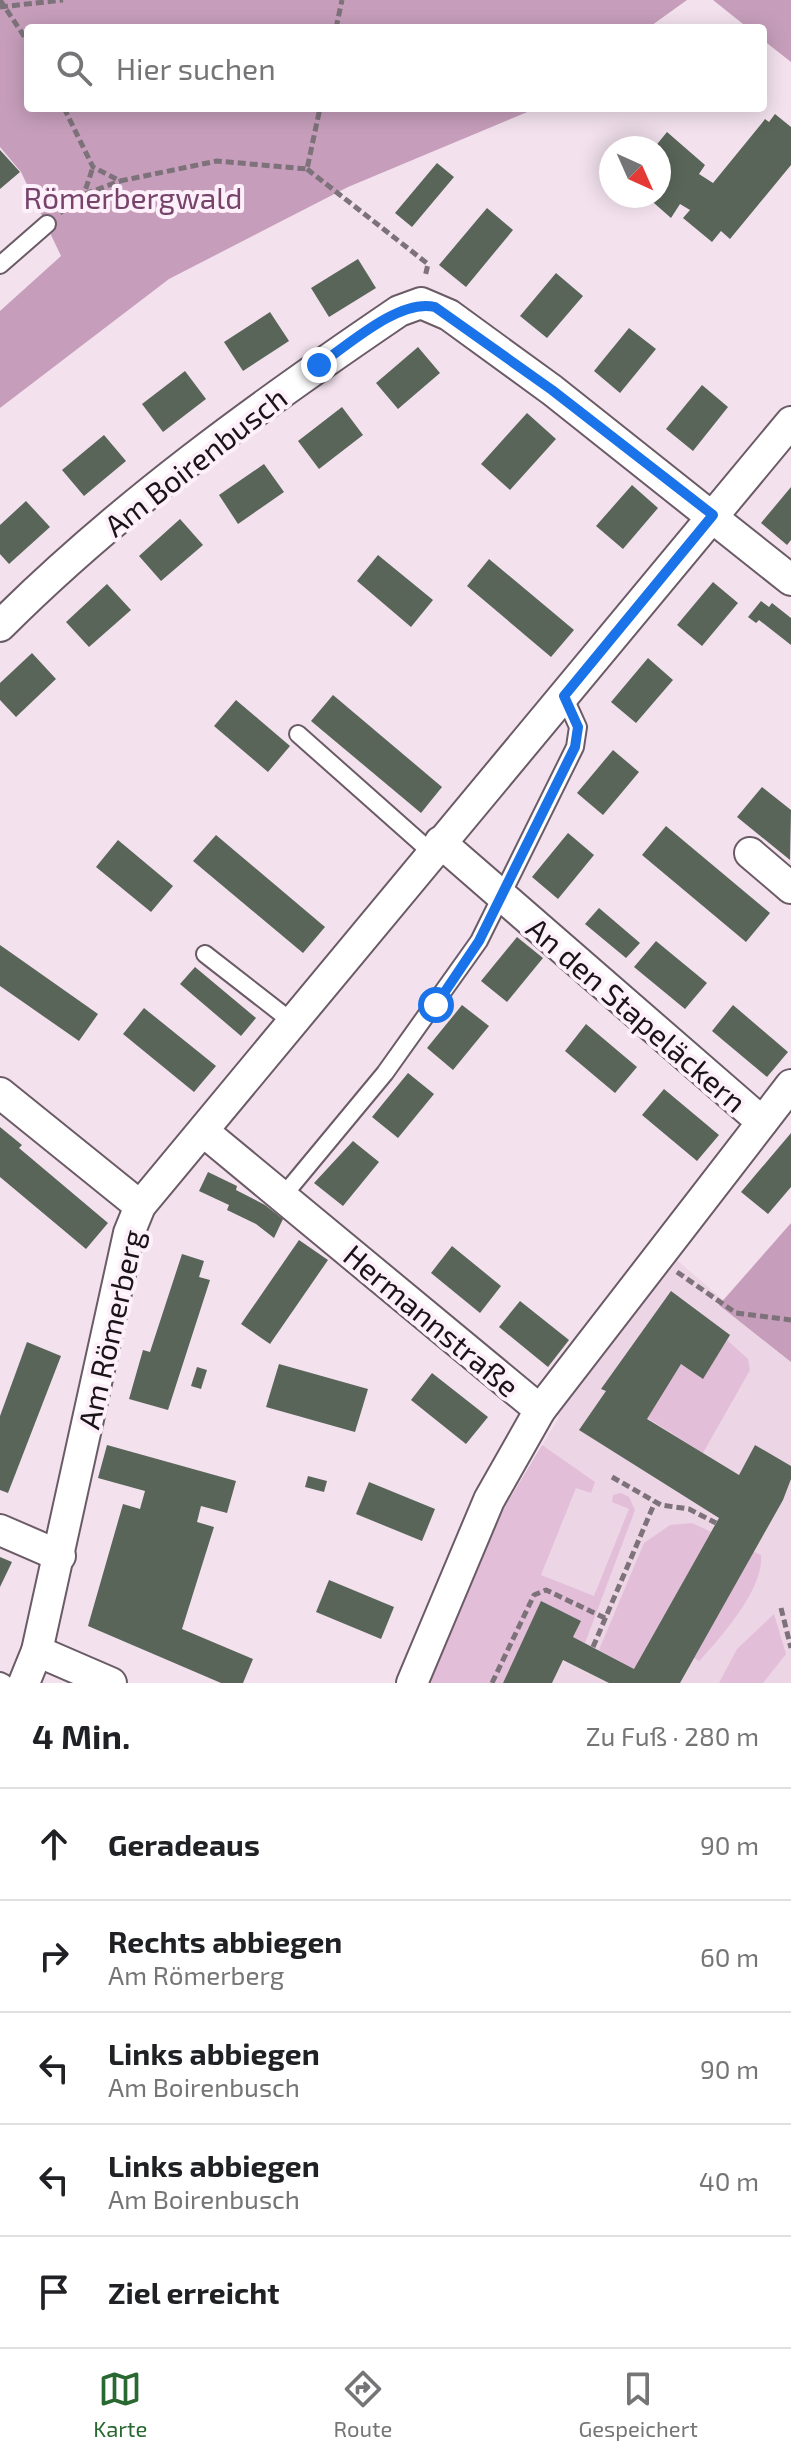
<!DOCTYPE html>
<html lang="de">
<meta charset="utf-8">
<style>
:root{--surface:#fff;--page:#f6f6f6;--text:#202124;--muted:#757577;--line:#e0e0e0;--accent:#296830}
body{margin:0;font-family:"Exo 2",sans-serif;background:var(--page);color:var(--text)}
.compass{position:absolute;left:599px;top:136px;width:72px;height:72px;border-radius:50%;background:var(--surface);box-shadow:0 4px 20px #0003;rotate:135deg}
.stop{position:absolute;width:24px;height:24px;margin:-18px;border:6px solid #1a73e8;border-radius:50%;background:#fff}
.stop.end{background:#1a73e8;border-color:#fff;box-shadow:0 2px 8px #0008}
.list{margin:0;padding:0;list-style:none}
h2{display:flex;justify-content:space-between;align-items:center;height:104px;margin:0;padding:0 32px;font-size:34px}
h2 small{font-size:26px;font-weight:400;color:var(--muted)}
.list li{display:grid;grid-template-columns:52px 1fr auto;gap:24px;align-items:center;box-sizing:border-box;height:112px;padding:0 32px;border-top:2px solid var(--line)}
.list b{display:block;font-size:30px;white-space:nowrap}
.list p{margin:0;font-size:26px;white-space:nowrap;color:var(--muted)}
.list em{font-size:26px;font-style:normal;color:var(--muted)}
.icon{flex:none;width:44px;height:44px;fill:none;stroke:currentColor;stroke-width:2;stroke-linecap:round;stroke-linejoin:round}
.map{position:relative;flex:none;width:791px;height:1683px;overflow:hidden}
.search{position:absolute;background:var(--surface);box-shadow:0 4px 20px #0003;left:24px;right:24px;top:24px;height:88px;display:flex;align-items:center;gap:20px;box-sizing:border-box;padding:0 28px;border-radius:8px;color:var(--muted);font-size:30px}
.sheet{height:664px;background:var(--surface)}
nav{display:flex;justify-content:space-around;align-items:center;box-sizing:border-box;height:112px;border-top:2px solid var(--line);background:var(--surface);font-size:22px;color:var(--muted)}
nav a{display:grid;justify-items:center;gap:4px}
nav .on{color:var(--accent)}
.map>svg:first-child{display:block}
.built{fill:#ecd5e5}
.green{fill:#e3bed9}
.forest{fill:#c69ebb}
.building{fill:#596559}
.lines{fill:none;stroke-linecap:round;stroke-linejoin:round}
.lane-casing{stroke:#6a5b66;stroke-width:20}
.street-casing{stroke:#6a5b66;stroke-width:34}
.path{stroke:#7d7279;stroke-width:5;stroke-dasharray:8 4;stroke-linecap:butt}
.lane{stroke:#fff;stroke-width:16}
.street{stroke:#fff;stroke-width:30}
.route{stroke:#1a73e8;stroke-width:10}
.labels{text-anchor:middle;dominant-baseline:central;stroke-width:8;stroke-linejoin:round;paint-order:stroke}
.park-label{font-size:30px;fill:#77436b;stroke:#fef0fa}
.street-label{font-size:30px;fill:#1a1418;stroke:#fef0fa}
</style>
<div class="map">
<svg width="791" height="1683" viewBox="0 0 791 1683">
<rect width="100%" height="100%" fill="#f3e2ee"/>
<!-- built -->
<path class="built" d="M672,1256L791,1358V1683H426L477,1553L559,1417L552,1405Z"/>
<!-- green -->
<g class="green">
<path d="M727,1340L748,1359L750,1370L703,1453L646,1417L681,1364L703,1378Z"/>
<path d="M542,1445L595,1482L591,1493L576,1488L541,1575L594,1596L629,1509L612,1502L613,1495L621,1493L629,1497L635,1510L585,1643L573,1637L581,1621L542,1602L503,1683H426L477,1553Z"/>
<path d="M692,1523L711,1532L634,1669L599,1650L644,1543L670,1525Z"/>
<path d="M752,1551L761,1555C764,1589 721,1637 699,1661L694,1658Z"/>
<path d="M774,1614L786,1654L763,1683H719L737,1649Z"/>
</g>
<!-- forest -->
<g class="forest">
<path d="M0,0H687L648,28H28V108H537L348,187L169,279L0,408V311L61,256L21,172L0,147Z"/>
<path d="M713,0H791V62L763,40V28H748Z"/>
<path d="M791,1223V1362L719,1305Z"/>
</g>
<!-- building -->
<g class="building">
<path d="M775,114L791,127V165L730,239L721,231L712,242L683,218L690,210L680,204L671,218L646,196H659V148H654L667,132L705,165L699,174L713,183L762,123L765,119L769,122Z"/>
<path d="M0,150L20,172L0,189Z"/>
<path d="M437,163L454,177L412,227L395,213Z"/>
<path d="M487,208L513,230L466,287L439,265Z"/>
<path d="M358,259L376,288L329,317L311,288Z"/>
<path d="M556,273L583,296L547,338L520,316Z"/>
<path d="M270,312L289,341L243,371L224,342Z"/>
<path d="M629,328L656,349L620,393L594,371Z"/>
<path d="M418,347L440,373L398,409L376,383Z"/>
<path d="M185,371L206,399L163,432L142,404Z"/>
<path d="M702,385L728,407L693,451L666,429Z"/>
<path d="M342,407L363,435L319,469L298,441Z"/>
<path d="M527,413L556,439L510,490L481,464Z"/>
<path d="M104,435L126,461L84,496L62,470Z"/>
<path d="M264,464L284,492L238,524L219,495Z"/>
<path d="M632,485L658,508L623,549L596,526Z"/>
<path d="M791,487V540L787,545L761,523Z"/>
<path d="M26,501L50,527L9,564L0,554V525Z"/>
<path d="M180,519L203,545L161,581L139,556Z"/>
<path d="M378,555L433,600L411,627L357,581Z"/>
<path d="M489,559L574,630L551,657L467,586Z"/>
<path d="M713,582L738,603L702,646L677,625Z"/>
<path d="M107,584L131,610L89,647L66,622Z"/>
<path d="M761,601L769,607L772,603L791,618V645L759,620L756,623L748,617Z"/>
<path d="M32,653L56,679L16,717L0,700V683Z"/>
<path d="M648,658L673,680L636,723L611,702Z"/>
<path d="M333,695L442,787L421,813L311,721Z"/>
<path d="M236,700L290,746L268,772L214,726Z"/>
<path d="M613,750L639,772L603,815L577,793Z"/>
<path d="M762,787L791,810L790,860L737,817Z"/>
<path d="M666,826L770,913L746,942L642,855Z"/>
<path d="M568,833L594,855L558,899L532,877Z"/>
<path d="M216,835L325,927L303,953L193,861Z"/>
<path d="M118,840L173,886L151,912L96,867Z"/>
<path d="M599,908L640,943L626,958L585,924Z"/>
<path d="M517,937L543,958L507,1002L481,981Z"/>
<path d="M656,941L707,983L685,1009L634,967Z"/>
<path d="M0,945L98,1014L79,1041L0,986Z"/>
<path d="M195,967L256,1018L241,1036L180,984Z"/>
<path d="M462,1005L489,1026L453,1070L427,1048Z"/>
<path d="M733,1005L788,1052L767,1077L712,1031Z"/>
<path d="M144,1008L216,1066L194,1092L123,1034Z"/>
<path d="M586,1024L637,1067L615,1093L565,1051Z"/>
<path d="M408,1073L434,1094L398,1138L372,1117Z"/>
<path d="M664,1089L719,1135L697,1161L642,1115Z"/>
<path d="M0,1127L22,1145L19,1148L108,1223L86,1249L0,1177Z"/>
<path d="M791,1133V1187L768,1214L741,1192Z"/>
<path d="M353,1141L379,1162L343,1206L314,1183Z"/>
<path d="M208,1172L237,1186L236,1190L265,1205L283,1219L274,1238L256,1224L227,1210L229,1205L199,1191Z"/>
<path d="M299,1240L328,1260L270,1344L241,1324Z"/>
<path d="M452,1246L501,1286L480,1313L431,1273Z"/>
<path d="M182,1254L204,1261L199,1277L210,1280L168,1410L129,1399L143,1350L150,1352Z"/>
<path d="M671,1291L730,1335L703,1379L681,1364L647,1419L739,1475L755,1445L791,1466V1479L783,1500L680,1683H609L563,1660L552,1683H503L541,1601L581,1621L573,1637L634,1669L719,1518L579,1430L606,1391L601,1389Z"/>
<path d="M520,1301L569,1340L548,1367L499,1327Z"/>
<path d="M27,1342L61,1356L8,1493L0,1490V1416Z"/>
<path d="M279,1364L368,1389L355,1432L266,1407Z"/>
<path d="M197,1367L207,1370L201,1389L191,1386Z"/>
<path d="M432,1373L488,1417L466,1444L411,1400Z"/>
<path d="M107,1445L236,1481L227,1513L201,1506L197,1522L214,1527L182,1629L253,1659L243,1683H221L88,1626L123,1504L140,1509L145,1491L98,1478Z"/>
<path d="M308,1476L327,1481L324,1492L305,1487Z"/>
<path d="M369,1482L435,1509L422,1541L356,1514Z"/>
<path d="M0,1557L12,1562L0,1587Z"/>
<path d="M329,1580L394,1607L381,1639L316,1612Z"/>
</g>
<g class="lines">
<defs>
<g id="lane">
<path d="M0,265L47,224"/>
<path d="M298,734L431,852"/>
<path d="M205,954L291,1021"/>
<path d="M283,1196L385,1073L479,941L575,747L578,727L564,696"/>
<path d="M0,1681L4,1683"/>
</g>
<g id="street">
<path d="M0,626C120,506 259,406 399,311L421,303L449,315L552,390L791,580"/>
<path d="M440,842L762,1122"/>
<path d="M750,853L791,888"/>
<path d="M0,1093L140,1206"/>
<path d="M203,1131L540,1410"/>
<path d="M0,1530L60,1556"/>
<path d="M37,1651L111,1683"/>
<path d="M24,1683L37,1651L129,1233L140,1206L791,422"/>
<path d="M412,1683L489,1500L540,1410L791,1085"/>
</g>
</defs>
<!-- lane casing -->
<use href="#lane" class="lane-casing"/>
<!-- street casing -->
<use href="#street" class="street-casing"/>
<!-- path -->
<g class="path">
<path d="M0,0L28,42"/>
<path d="M0,7L63,0"/>
<path d="M336,28L342,0"/>
<path d="M64,108L93,167L120,181L217,161L307,169L320,108"/>
<path d="M307,169L428,264L425,277"/>
<path d="M85,194L120,181"/>
<path d="M60,213L84,194L93,167"/>
<path d="M677,1272L736,1313L791,1320"/>
<path d="M612,1477L661,1505L689,1509L716,1523"/>
<path d="M781,1608L791,1648"/>
<path d="M593,1647L655,1502"/>
<path d="M492,1683L534,1595L546,1590L605,1618"/>
</g>
<!-- lane -->
<use href="#lane" class="lane"/>
<!-- street -->
<use href="#street" class="street"/>
</g>
<g class="lines">
<!-- route -->
<path class="route" d="M319,365C348,345 400,298 435,307L552,390L713,515L564,696L578,727L575,747L479,941L436,1005"/>
</g>
<g class="labels">
<!-- park labels -->
<g class="park-label">
<text x="133" y="197">Römerbergwald</text>
</g>
<!-- street labels -->
<g class="street-label">
<text transform="translate(195 461) rotate(-38)">Am Boirenbusch</text>
<text transform="translate(637 1014) rotate(41)">An den Stapeläckern</text>
<text transform="translate(432 1320) rotate(40)">Hermannstraße</text>
<text transform="translate(110 1329) rotate(-77)">Am Römerberg</text>
</g>
</g>
</svg>
<svg class="compass" viewBox="-18 -18 36 36"><path d="M0-13l5 13h-10z" fill="#e53935"/><path d="M0 13l5-13h-10z" fill="#757577"/></svg>
<div class="stop" style="left:436px;top:1005px"></div>
<div class="stop end" style="left:319px;top:365px"></div>
<div class="search"><svg class="icon" aria-label="search" viewBox="0 0 24 24"><circle cx="10" cy="10" r="6"/><path d="M15 15l6 6"/></svg>Hier suchen</div>
</div>
<section class="sheet">
<h2>4 Min.<small>Zu Fuß · 280 m</small></h2>
<ul class="list">
<li><svg class="icon" aria-label="ahead" viewBox="0 0 24 24"><path d="M12 20V5M6 11l6-6 6 6"/></svg><div><b>Geradeaus</b></div><em>90 m</em></li>
<li><svg class="icon" aria-label="right" viewBox="0 0 24 24"><path d="M7 20v-9h11M14 6l5 5-5 5"/></svg><div><b>Rechts abbiegen</b><p>Am Römerberg</p></div><em>60 m</em></li>
<li><svg class="icon" aria-label="left" viewBox="0 0 24 24"><path d="M17 20v-9H6M10 6l-5 5 5 5"/></svg><div><b>Links abbiegen</b><p>Am Boirenbusch</p></div><em>90 m</em></li>
<li><svg class="icon" aria-label="left" viewBox="0 0 24 24"><path d="M17 20v-9H6M10 6l-5 5 5 5"/></svg><div><b>Links abbiegen</b><p>Am Boirenbusch</p></div><em>40 m</em></li>
<li><svg class="icon" aria-label="arrive" viewBox="0 0 24 24"><path d="M6 21V4h12l-3 4 3 4H6"/></svg><div><b>Ziel erreicht</b></div></li>
</ul>
</section>
<nav>
<a class="on"><svg class="icon" aria-label="map" viewBox="0 0 24 24"><path d="M3 6l6-2 6 2 6-2v14l-6 2-6-2-6 2zM9 4v14M15 6v14"/></svg>Karte</a>
<a><svg class="icon" aria-label="directions" viewBox="0 0 24 24"><path d="M12 3l9 9-9 9-9-9zM9 14v-3h6M13 9l2 2-2 2"/></svg>Route</a>
<a><svg class="icon" aria-label="saved" viewBox="0 0 24 24"><path d="M7 4h10v16l-5-4-5 4z"/></svg>Gespeichert</a>
</nav>
